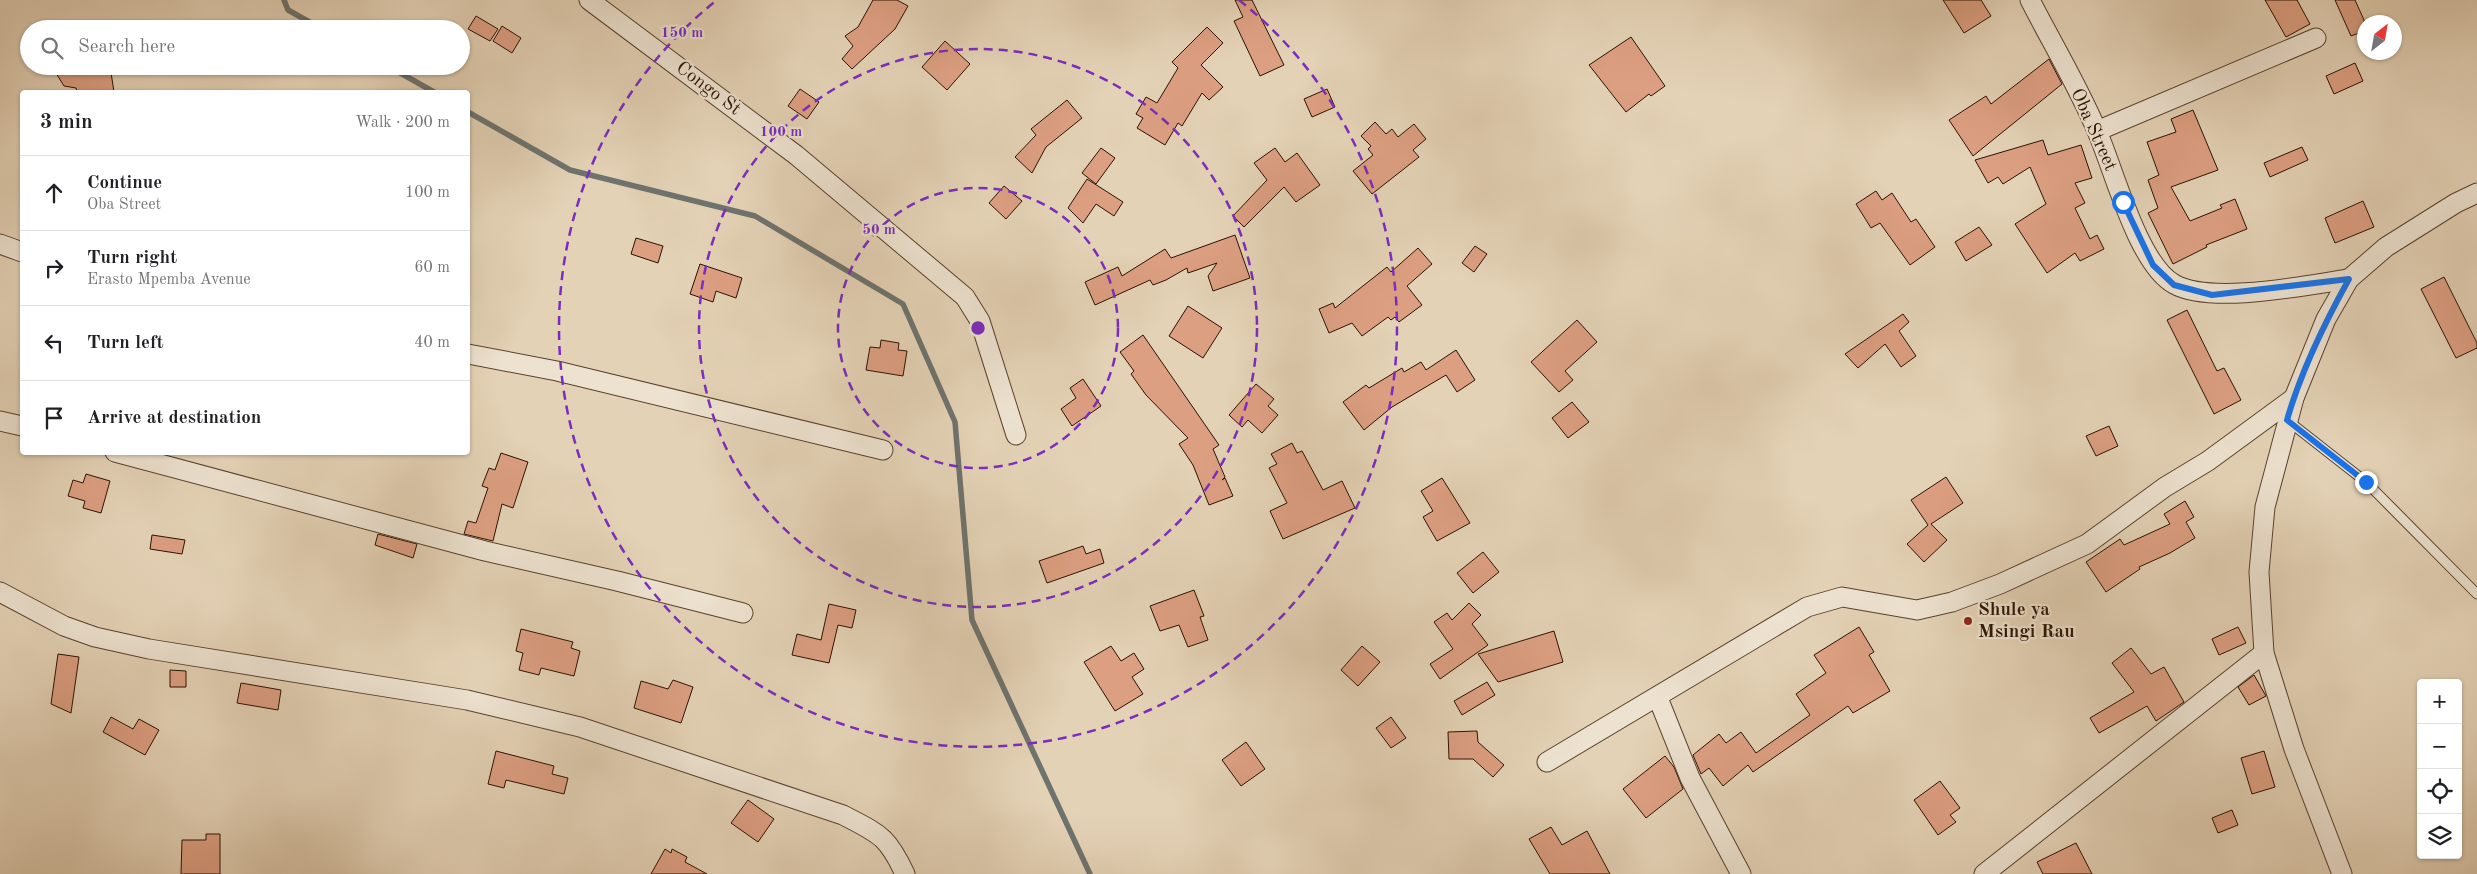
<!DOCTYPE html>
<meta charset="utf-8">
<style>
:root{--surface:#fff;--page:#f2f2f2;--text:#202124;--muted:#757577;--line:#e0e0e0}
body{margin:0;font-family:"Old Standard TT",serif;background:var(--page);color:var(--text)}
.controls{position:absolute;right:15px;bottom:15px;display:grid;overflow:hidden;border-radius:5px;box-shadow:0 1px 4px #0004}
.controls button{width:45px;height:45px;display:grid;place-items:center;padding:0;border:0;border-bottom:1px solid var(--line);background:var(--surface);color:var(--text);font:25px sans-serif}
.compass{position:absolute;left:2357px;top:15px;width:45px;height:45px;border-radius:50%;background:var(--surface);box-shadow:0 1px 4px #0004;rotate:31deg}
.stop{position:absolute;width:15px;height:15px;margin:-11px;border:4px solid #1a73e8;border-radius:50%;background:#fff}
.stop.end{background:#1a73e8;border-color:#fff;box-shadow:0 1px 5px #0008}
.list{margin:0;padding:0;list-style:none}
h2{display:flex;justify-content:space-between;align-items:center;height:65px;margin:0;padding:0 20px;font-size:21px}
h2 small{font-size:16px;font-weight:400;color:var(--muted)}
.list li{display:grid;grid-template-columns:32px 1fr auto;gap:15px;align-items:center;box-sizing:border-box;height:75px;padding:0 20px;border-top:1px solid var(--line)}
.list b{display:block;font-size:19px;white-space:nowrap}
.list p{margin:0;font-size:16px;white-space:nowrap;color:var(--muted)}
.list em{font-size:16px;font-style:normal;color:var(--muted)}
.icon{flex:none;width:28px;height:28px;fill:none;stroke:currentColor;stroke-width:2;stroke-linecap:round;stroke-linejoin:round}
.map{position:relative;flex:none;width:2477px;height:874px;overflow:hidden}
.search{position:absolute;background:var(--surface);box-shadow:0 1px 4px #0004;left:20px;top:20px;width:450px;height:55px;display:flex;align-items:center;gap:12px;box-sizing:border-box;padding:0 18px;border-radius:28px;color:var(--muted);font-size:19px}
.panel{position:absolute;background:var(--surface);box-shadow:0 1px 4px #0004;left:20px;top:90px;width:450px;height:365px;border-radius:5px}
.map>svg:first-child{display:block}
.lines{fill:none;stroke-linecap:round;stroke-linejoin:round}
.stream{stroke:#6e736e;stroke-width:5.5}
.building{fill:#dd9f82;stroke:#2b1100}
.lane-casing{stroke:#59412e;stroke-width:11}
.street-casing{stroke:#59412e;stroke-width:21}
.lane{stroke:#ede2d0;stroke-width:9}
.street{stroke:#ede2d0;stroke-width:19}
.route{stroke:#1a73e8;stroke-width:6}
.ring{fill:none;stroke:#7b2cbf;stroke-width:2.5;stroke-dasharray:9 6}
.poi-dot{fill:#8f2418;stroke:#ede2d0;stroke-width:2}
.labels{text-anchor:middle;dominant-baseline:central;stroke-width:4.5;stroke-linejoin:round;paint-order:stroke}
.street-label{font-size:19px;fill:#2b1100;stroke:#ede2d0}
.poi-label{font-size:19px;font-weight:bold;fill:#2b1100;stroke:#ede2d0;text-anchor:start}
.centre{fill:#7b2cbf;stroke:#ede2d0;stroke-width:2.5}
.ring-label{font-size:15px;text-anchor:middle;font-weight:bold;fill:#7b2cbf;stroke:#ede2d0;stroke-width:4.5;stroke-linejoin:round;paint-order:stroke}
</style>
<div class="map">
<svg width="2477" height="874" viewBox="0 0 2477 874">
<rect width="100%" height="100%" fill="#e4d2b6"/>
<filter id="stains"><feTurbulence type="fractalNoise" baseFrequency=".004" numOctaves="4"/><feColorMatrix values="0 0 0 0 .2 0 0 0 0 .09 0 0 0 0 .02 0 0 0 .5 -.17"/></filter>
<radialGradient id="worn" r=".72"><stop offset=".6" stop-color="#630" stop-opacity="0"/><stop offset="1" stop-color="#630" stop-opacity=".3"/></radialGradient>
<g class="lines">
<!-- stream -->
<g class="stream">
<path d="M284,0L288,10L322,29"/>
<path d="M388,66L434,92"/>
<path d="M468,112L570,170L755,216L903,304L955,422L972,620L1090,874"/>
</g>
</g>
<!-- building -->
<g class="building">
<path d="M873,0H897L908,6L895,29L852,69L842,59L853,46L845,36L858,27Z"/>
<path d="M1235,0H1252L1284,65L1260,76L1234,21L1243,17Z"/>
<path d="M1943,0H1981L1991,16L1964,33Z"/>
<path d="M2265,0H2297L2310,24L2286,37Z"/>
<path d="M2335,0H2355L2364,20V31L2351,36Z"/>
<path d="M476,16L498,29L490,41L468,29Z"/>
<path d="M502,26L521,38L512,53L493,41Z"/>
<path d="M1207,27L1223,43L1201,65L1223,87L1209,100L1202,93L1182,126L1178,123L1165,145L1137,128L1143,118L1136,114L1146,97L1157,103L1178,68L1172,62Z"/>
<path d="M1631,37L1665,86L1651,96L1649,94L1626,112L1589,65Z"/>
<path d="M945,41L970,64L947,90L922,67Z"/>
<path d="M2049,59L2062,84L1973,156L1949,120L1986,96L1991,104Z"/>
<path d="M2355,63L2363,81L2334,94L2326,76Z"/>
<path d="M93,66H110L114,92H77L76,88L64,86L56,73Z"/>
<path d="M800,89L819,102L807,119L788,106Z"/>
<path d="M1327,89L1335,107L1312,117L1304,99Z"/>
<path d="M1067,100L1082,118L1046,147L1032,173L1015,157L1036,135L1031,129Z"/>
<path d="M2193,110L2218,170L2171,187L2190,221L2222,208L2220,205L2235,199L2247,229L2206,245L2207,247L2173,264L2148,213L2158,208L2148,180L2159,175L2147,142L2176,132L2171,119Z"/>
<path d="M1375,122L1386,134L1392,129L1398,137L1414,124L1426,139L1413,150L1419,157L1372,194L1353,171L1373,155L1368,149L1371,146L1361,136Z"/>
<path d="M2043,140L2048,155L2081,145L2092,178L2075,183L2085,203L2075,208L2090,239L2097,235L2104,249L2080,261L2075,253L2047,273L2015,224L2046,204L2030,167L2003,184L1998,177L1988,183L1975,160Z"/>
<path d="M2302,147L2308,160L2270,177L2264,163Z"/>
<path d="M1101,148L1115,158L1096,184L1082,173Z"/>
<path d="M1275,148L1285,162L1297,153L1320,185L1296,202L1284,187L1244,227L1233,216L1267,180L1254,163Z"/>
<path d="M1087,179L1123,202L1114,216L1096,204L1083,223L1068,208Z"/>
<path d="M1004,186L1022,201L1006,219L989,203Z"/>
<path d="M1876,191L1882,200L1892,193L1911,222L1916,219L1935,247L1910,265L1880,223L1871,228L1856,204Z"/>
<path d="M2363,201L2374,227L2335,243L2325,218Z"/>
<path d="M1979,227L1992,245L1966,261L1955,242Z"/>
<path d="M1235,235L1250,278L1213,291L1208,276L1217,263L1188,273L1187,268L1166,280L1153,285L1150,280L1095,305L1085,282L1118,267L1122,276L1165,249L1171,258Z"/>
<path d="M636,238L663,246L658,263L631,254Z"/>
<path d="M1475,246L1487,254L1474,272L1462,263Z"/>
<path d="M1418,248L1432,264L1407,286L1422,305L1399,322L1395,317L1391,320L1388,317L1362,336L1352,323L1329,333L1319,309L1333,303L1335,308L1387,267L1391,272Z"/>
<path d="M700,264L742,278L736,298L716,291L713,302L690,294Z"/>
<path d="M2444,277L2477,343V348L2456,358L2421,289Z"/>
<path d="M1188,306L1222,328L1203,358L1169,336Z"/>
<path d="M2187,310L2217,371L2224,368L2241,400L2214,414L2167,320Z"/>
<path d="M1903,314L1909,322L1899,331L1916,356L1901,367L1885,344L1858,368L1845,354Z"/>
<path d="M1577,320L1597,342L1565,371L1573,380L1559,392L1531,362Z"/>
<path d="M1143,335L1219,445L1213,449L1225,477L1222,480L1225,478L1233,496L1209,505L1193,465L1179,444L1188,438L1146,395L1131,374L1134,371L1120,352Z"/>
<path d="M881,340L899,343L898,350L907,351L903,376L866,370L870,347L880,348Z"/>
<path d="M1456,350L1475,380L1457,392L1446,375L1392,407L1364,430L1343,402L1366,385L1369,388L1402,368L1404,372L1421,362L1426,370Z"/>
<path d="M1083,379L1101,406L1072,426L1061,409L1076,398L1070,388Z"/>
<path d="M1256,384L1274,399L1268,406L1278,415L1262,433L1248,420L1242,427L1229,415Z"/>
<path d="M1572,402L1589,422L1568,438L1552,418Z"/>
<path d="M2109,426L2118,446L2096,456L2086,436Z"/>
<path d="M1292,443L1297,453L1302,451L1323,490L1342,481L1355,508L1283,539L1270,511L1287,503L1269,468L1277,464L1271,454Z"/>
<path d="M501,453L528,462L513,508L502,504L493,541L464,534L468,521L476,523L488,488L482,486L489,468L495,470Z"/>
<path d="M86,474L110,481L101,513L83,508L85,501L68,496L73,480L83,483Z"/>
<path d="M1946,477L1963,503L1931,524L1947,540L1924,562L1907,544L1928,525L1911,500Z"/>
<path d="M1442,478L1470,523L1437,541L1423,517L1433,511L1421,491Z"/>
<path d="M2185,501L2194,517L2186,522L2195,538L2170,553L2139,567L2140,569L2106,592L2086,562L2120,539L2124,545L2170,524L2164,514Z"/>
<path d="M378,534L417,544L413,558L375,545Z"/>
<path d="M152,535L185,540L182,554L150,549Z"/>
<path d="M1083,546L1086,554L1100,549L1104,563L1047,583L1039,561Z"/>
<path d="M1483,552L1499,572L1473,593L1457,573Z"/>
<path d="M1194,590L1204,616L1200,617L1208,640L1188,647L1179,625L1160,631L1150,606Z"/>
<path d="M1469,603L1481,615L1472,624L1488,645L1440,679L1430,664L1453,649L1434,622L1447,613L1452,620Z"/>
<path d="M829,604L856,610L852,628L838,625L829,663L792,655L797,634L821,640Z"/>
<path d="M1859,627L1874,652L1869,655L1890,691L1853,713L1848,706L1753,772L1748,765L1723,786L1709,768L1701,774L1693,755L1719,734L1726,743L1741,732L1756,753L1810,715L1796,694L1826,673L1814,655Z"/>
<path d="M2238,627L2246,643L2219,655L2212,639Z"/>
<path d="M521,629L573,642L571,648L580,651L574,676L541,668L539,675L519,670L523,653L516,651Z"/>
<path d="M1554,631L1563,662L1498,682L1478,654Z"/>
<path d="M1111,646L1121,661L1134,653L1144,669L1132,677L1143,694L1115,711L1084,662Z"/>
<path d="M1362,646L1380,662L1358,686L1341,670Z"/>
<path d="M2131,648L2151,674L2164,667L2184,702L2156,721L2147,706L2099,733L2090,718L2134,692L2112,663Z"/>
<path d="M58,654L79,657L71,713L51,704Z"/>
<path d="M170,670L186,671V687H170Z"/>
<path d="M2254,675L2266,696L2249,705L2238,687Z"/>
<path d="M673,680L693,687L681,723L634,708L641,681L668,689Z"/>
<path d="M1487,682L1495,695L1462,715L1454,701Z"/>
<path d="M241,683L281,690L278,710L237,703Z"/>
<path d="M111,717L133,729L139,719L159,730L145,755L103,732Z"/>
<path d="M1391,717L1406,738L1391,748L1376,728Z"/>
<path d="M1477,731L1478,742L1504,765L1493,777L1473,759H1449L1448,732Z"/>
<path d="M1246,742L1265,769L1241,786L1222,760Z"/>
<path d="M496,751L554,766L552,774L568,778L564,794L506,780L504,788L488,784Z"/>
<path d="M2264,751L2275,787L2252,794L2241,758Z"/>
<path d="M1665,756L1674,767L1683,789L1646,818L1623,789Z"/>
<path d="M1940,781L1960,808L1950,815L1956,822L1938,835L1914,800Z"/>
<path d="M748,800L774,819L758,842L731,823Z"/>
<path d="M2232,810L2238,825L2218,833L2212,818Z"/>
<path d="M1551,827L1562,845L1587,831L1610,874H1550L1529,839Z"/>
<path d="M206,834H220V874H181L182,840H206Z"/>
<path d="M2076,843L2092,874H2043L2037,862Z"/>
<path d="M665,849L671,853L672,849L687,857L685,862L707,874H651Z"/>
</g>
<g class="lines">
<defs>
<path id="lane" d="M2287,420L2366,482L2477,594"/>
<g id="street">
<path d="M589,0L796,155L965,297L980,321L1016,435"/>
<path d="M2030,0C2052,43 2078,86 2097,131C2114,170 2138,264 2174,284C2211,305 2307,285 2349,279"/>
<path d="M2097,131L2316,38"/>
<path d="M0,244L22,252"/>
<path d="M468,354L557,371L883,450"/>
<path d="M0,421L22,426"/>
<path d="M115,452L485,551L617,581L743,613"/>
<path d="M0,592L64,626L95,637L149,649L467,700L580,727L843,815C879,834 887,835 905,874"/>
<path d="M1658,698L1690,778L1741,874"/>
<path d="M1547,762L1807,607L1842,597L1917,610L1952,602L2000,584L2087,544L2165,487L2208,461L2294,398"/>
<path d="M1984,874L2264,653"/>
<path d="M2342,874L2294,749L2264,653L2259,572L2265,507L2294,398L2326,319L2349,279L2386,247L2456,203L2477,193"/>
</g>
</defs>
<!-- lane casing -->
<use href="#lane" class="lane-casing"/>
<!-- street casing -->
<use href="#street" class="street-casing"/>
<!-- lane -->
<use href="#lane" class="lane"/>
<!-- street -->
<use href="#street" class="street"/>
</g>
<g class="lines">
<!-- route -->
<path class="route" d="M2123,202L2153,265L2174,285L2212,295L2349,279C2324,324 2301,371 2287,420L2366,482"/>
</g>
<!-- distance rings -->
<g class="ring">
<circle cx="978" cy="328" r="140"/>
<circle cx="978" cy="328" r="279"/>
<path d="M1239 0A419 419 0 1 1 717 0"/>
</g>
<!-- markers -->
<circle class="poi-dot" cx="1968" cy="621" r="5"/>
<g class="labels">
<!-- street labels -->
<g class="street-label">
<text transform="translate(708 89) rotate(37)">Congo St</text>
<text transform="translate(2093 130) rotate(66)">Oba Street</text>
</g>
<!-- poi labels -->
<g class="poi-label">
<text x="1978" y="610">Shule ya<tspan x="1978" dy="22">Msingi Rau</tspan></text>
</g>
</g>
<circle cx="978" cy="328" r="8" class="centre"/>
<g class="ring-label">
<text x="682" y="37">150 m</text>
<text x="781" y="136">100 m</text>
<text x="879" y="234">50 m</text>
</g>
<rect width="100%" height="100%" filter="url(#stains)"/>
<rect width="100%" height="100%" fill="url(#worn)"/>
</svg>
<div class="controls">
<button>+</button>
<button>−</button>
<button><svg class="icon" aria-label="locate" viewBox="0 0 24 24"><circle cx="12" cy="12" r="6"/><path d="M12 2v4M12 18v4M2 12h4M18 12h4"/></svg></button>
<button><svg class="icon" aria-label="layers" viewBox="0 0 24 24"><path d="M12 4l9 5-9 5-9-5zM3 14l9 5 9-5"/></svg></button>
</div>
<svg class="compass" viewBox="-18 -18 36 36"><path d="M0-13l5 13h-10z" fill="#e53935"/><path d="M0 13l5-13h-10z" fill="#757577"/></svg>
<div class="stop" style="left:2123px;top:202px"></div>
<div class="stop end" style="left:2366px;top:482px"></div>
<div class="search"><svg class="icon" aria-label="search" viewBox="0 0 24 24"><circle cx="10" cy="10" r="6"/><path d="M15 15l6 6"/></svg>Search here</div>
<section class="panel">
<h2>3 min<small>Walk · 200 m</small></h2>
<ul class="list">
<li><svg class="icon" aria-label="ahead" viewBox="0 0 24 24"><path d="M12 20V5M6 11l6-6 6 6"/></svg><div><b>Continue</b><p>Oba Street</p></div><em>100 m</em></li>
<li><svg class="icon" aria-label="right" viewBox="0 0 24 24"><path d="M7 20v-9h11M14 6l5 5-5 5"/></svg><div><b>Turn right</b><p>Erasto Mpemba Avenue</p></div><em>60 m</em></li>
<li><svg class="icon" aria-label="left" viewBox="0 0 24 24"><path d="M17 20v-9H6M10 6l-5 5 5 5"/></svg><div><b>Turn left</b></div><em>40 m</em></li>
<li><svg class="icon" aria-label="arrive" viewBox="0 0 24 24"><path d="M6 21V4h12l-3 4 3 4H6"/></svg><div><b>Arrive at destination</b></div></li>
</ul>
</section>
</div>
